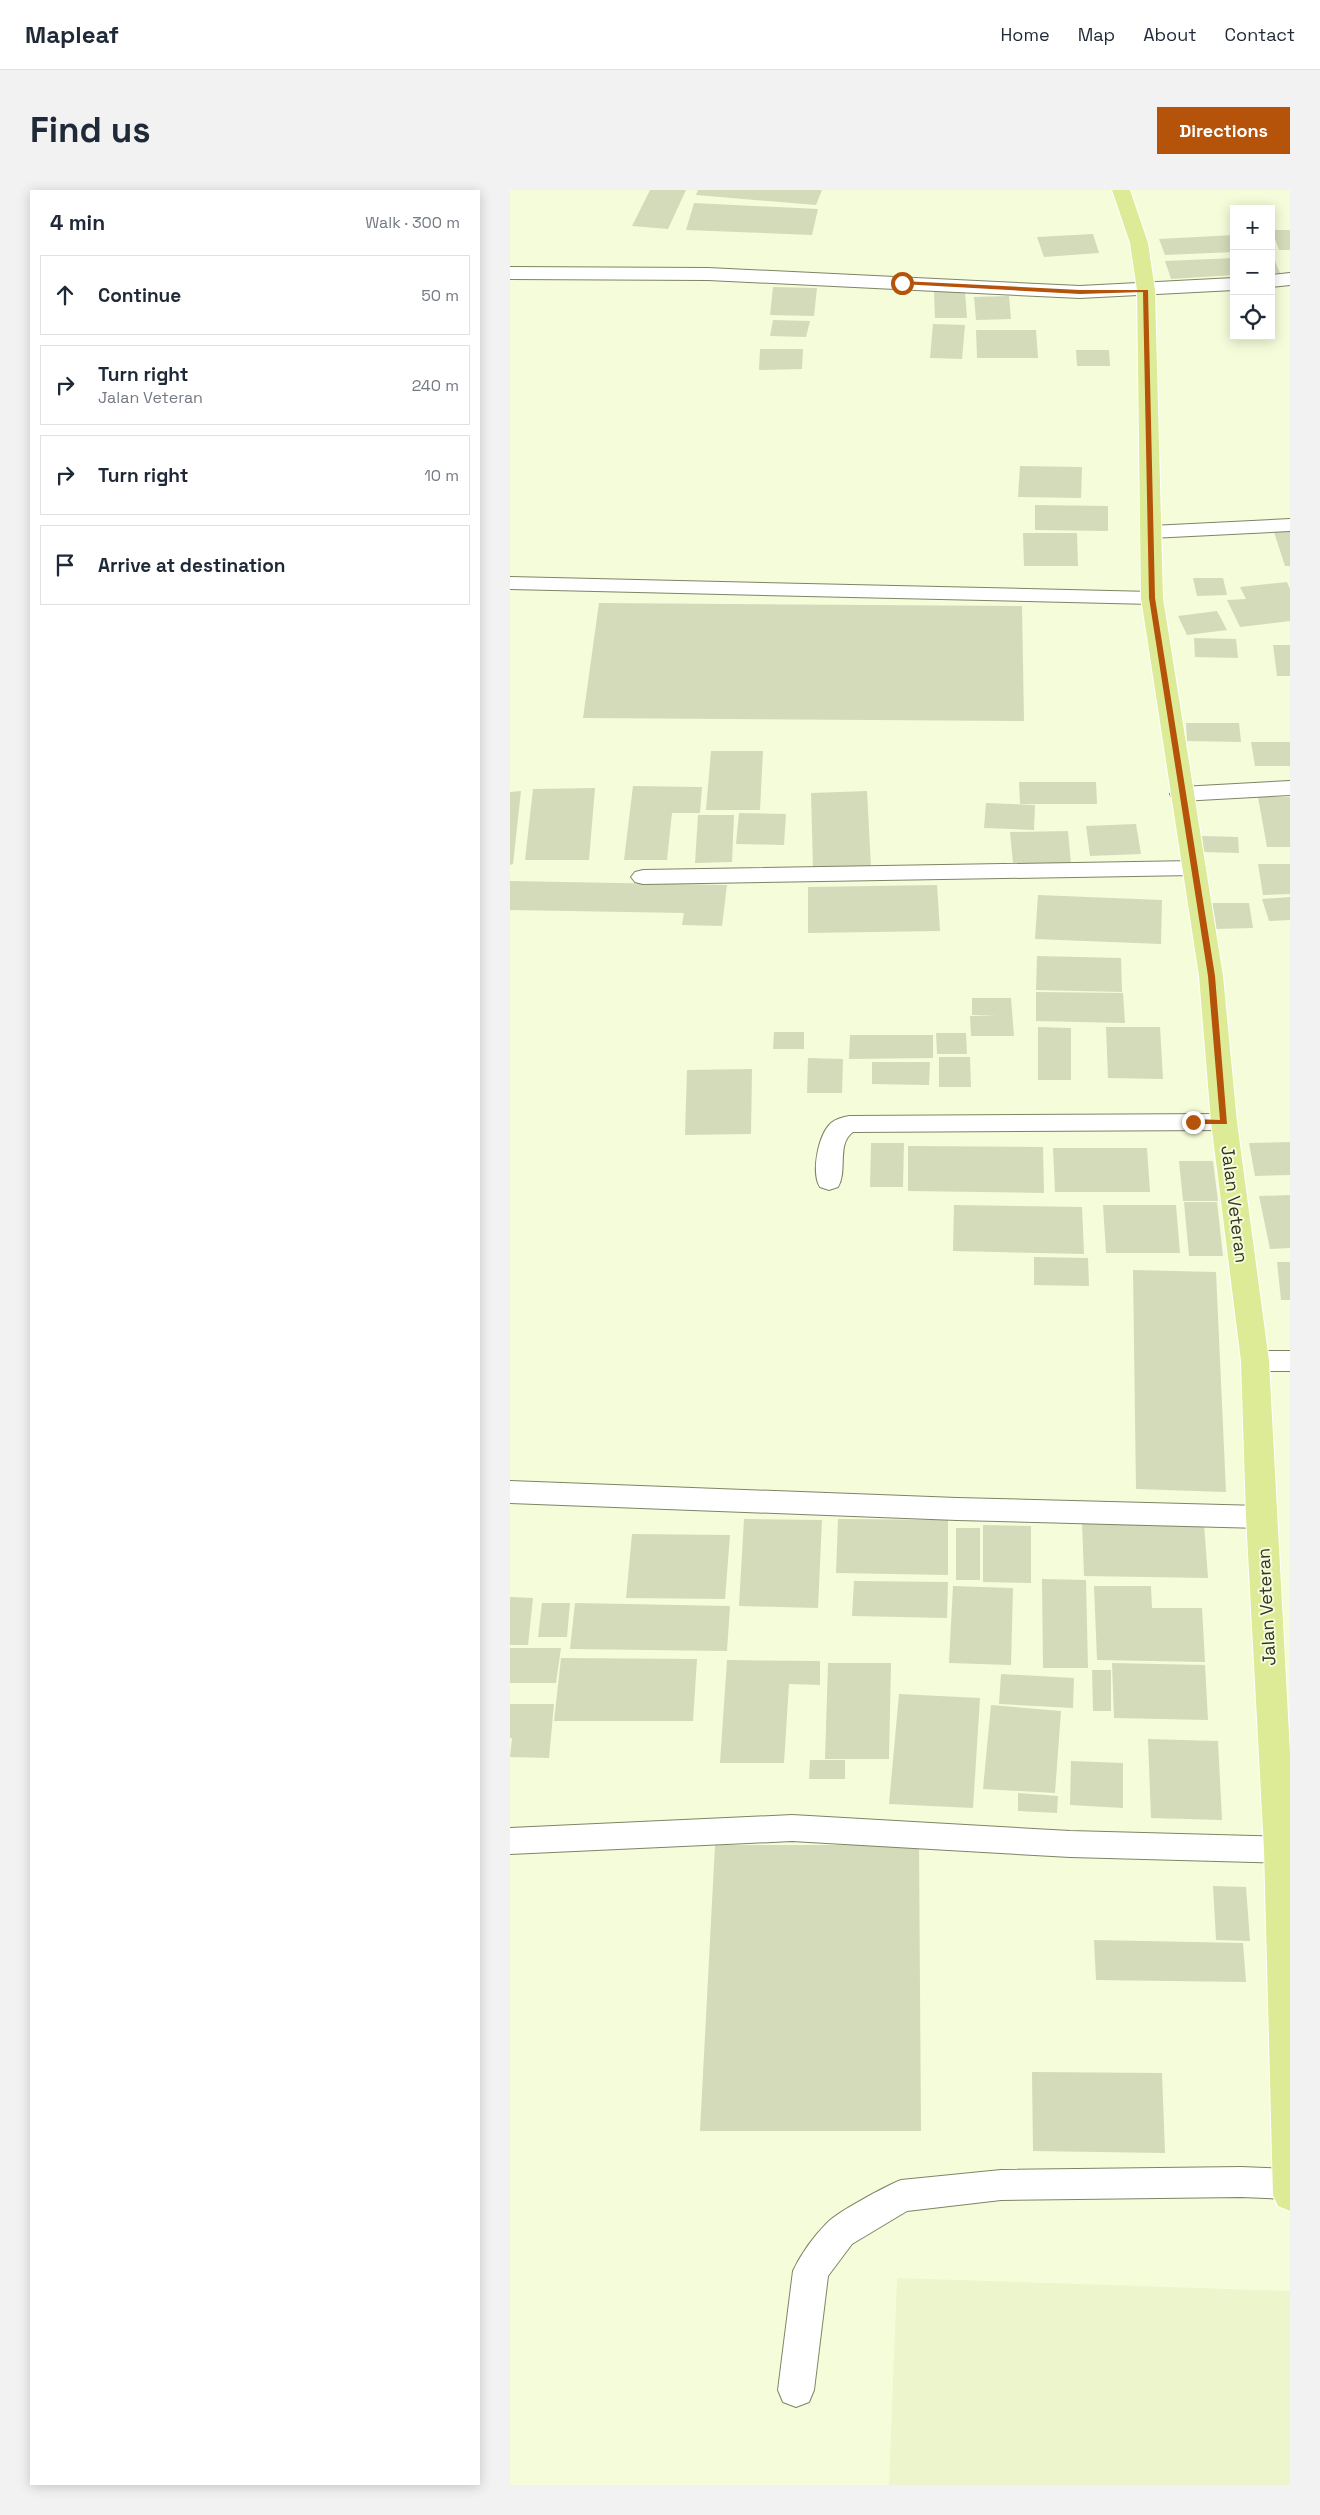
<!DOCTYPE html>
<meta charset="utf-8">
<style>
:root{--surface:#fff;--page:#f2f2f3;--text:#1f2937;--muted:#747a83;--line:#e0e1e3;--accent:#b45309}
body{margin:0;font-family:"Space Grotesk",sans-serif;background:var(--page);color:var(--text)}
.controls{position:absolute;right:15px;top:15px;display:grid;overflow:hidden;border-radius:0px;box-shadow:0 2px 12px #0003}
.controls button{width:45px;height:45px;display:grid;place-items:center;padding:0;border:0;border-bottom:1px solid var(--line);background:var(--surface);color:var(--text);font:25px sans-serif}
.stop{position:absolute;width:15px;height:15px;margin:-11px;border:4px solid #b45309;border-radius:50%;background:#fff}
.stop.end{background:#b45309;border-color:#fff;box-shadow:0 1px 5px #0008}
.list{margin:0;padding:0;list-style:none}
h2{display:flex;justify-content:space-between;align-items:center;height:65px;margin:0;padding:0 20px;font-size:21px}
h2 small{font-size:16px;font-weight:400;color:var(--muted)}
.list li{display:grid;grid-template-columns:32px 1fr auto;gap:15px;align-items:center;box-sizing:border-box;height:80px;margin:0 10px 10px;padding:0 10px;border:1px solid var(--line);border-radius:0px}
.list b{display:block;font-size:19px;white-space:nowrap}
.list p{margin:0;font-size:16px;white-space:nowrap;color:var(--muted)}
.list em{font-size:16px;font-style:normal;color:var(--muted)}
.icon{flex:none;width:28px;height:28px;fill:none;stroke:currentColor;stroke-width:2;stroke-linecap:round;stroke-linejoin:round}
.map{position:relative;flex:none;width:780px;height:2295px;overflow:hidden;border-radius:0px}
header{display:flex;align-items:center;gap:30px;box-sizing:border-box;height:70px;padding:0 25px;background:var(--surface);border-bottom:1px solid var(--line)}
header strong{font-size:24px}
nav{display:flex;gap:28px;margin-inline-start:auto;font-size:18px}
.intro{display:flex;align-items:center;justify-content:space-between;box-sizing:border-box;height:120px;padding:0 30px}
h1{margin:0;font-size:35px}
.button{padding:12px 22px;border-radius:0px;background:var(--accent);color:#fff;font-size:18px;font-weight:700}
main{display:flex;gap:30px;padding:0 30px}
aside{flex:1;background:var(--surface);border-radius:0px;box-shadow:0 2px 12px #0003}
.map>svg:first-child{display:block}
.built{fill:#ecf5cb}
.building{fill:#d4dbba}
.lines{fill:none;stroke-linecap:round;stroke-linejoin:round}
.minor-casing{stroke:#7e8465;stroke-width:2}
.major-casing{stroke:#fff;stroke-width:2}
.minor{fill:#fff;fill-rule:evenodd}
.major{fill:#ddeb96;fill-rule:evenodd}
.route{fill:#b45309}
.labels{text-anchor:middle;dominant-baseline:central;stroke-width:4;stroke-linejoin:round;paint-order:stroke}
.street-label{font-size:18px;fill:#313426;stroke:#f5fcda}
</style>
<header>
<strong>Mapleaf</strong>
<nav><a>Home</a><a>Map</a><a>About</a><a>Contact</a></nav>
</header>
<div class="intro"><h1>Find us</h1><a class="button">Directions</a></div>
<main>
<aside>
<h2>4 min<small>Walk · 300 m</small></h2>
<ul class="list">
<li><svg class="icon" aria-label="ahead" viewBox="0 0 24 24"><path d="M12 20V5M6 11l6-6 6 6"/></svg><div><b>Continue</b></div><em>50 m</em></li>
<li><svg class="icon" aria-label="right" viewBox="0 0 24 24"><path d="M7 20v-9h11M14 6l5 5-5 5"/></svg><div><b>Turn right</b><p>Jalan Veteran</p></div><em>240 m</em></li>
<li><svg class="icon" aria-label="right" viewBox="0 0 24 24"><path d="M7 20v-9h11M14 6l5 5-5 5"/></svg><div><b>Turn right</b></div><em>10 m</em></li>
<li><svg class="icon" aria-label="arrive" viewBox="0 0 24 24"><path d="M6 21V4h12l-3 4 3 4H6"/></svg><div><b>Arrive at destination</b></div></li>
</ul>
</aside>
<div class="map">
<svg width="780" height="2295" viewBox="0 0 780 2295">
<rect width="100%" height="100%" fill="#f5fcda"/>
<!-- built -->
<path class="built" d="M387,2088L780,2101V2295H379Z"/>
<!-- building -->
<g class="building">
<path d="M140,0H176L158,39L122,36Z"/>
<path d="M188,0H312L306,15L186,5Z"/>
<path d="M184,13L308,19L302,45L176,40Z"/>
<path d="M762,40H780V60H769Z"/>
<path d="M583,44L589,63L534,67L527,47Z"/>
<path d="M724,45V62L655,65L649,49Z"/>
<path d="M761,66H763L770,83H761Z"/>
<path d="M724,68V85L661,89L655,71Z"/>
<path d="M263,97L307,98L304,126L260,125Z"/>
<path d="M424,102H455L457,128H425Z"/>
<path d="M499,106L501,129L466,130L464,107Z"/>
<path d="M263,130L300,131L296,147L260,146Z"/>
<path d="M423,134L455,135L452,169L420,168Z"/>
<path d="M466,140H526L528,168H467Z"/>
<path d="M250,159H293L292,179L249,180Z"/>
<path d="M566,160H599L600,176H567Z"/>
<path d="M510,276L572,277L571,308L508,307Z"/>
<path d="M525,315L598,316V341L525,340Z"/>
<path d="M780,341V376H775L764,342Z"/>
<path d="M513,343H567L568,376H514Z"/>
<path d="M683,388H713L717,405L687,406Z"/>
<path d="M777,392L780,399V431L730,437L717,410L736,409L730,397Z"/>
<path d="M89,413L512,416L514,531L73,528Z"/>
<path d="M707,421L717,440L677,445L668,426Z"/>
<path d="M684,448L726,449L728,468L685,467Z"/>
<path d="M763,455H780V486H767Z"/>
<path d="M676,533H729L731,552L677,551Z"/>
<path d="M741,552H780V576H745Z"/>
<path d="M201,561H253L250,620H196Z"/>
<path d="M509,592H586L587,614H510Z"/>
<path d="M123,596L192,597L190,623H162L157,670H114Z"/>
<path d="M85,598L79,670H15L23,599Z"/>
<path d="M11,601L3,674L0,675V602Z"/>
<path d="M357,601L361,677L303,678L301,603Z"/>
<path d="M748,607H780V657H757Z"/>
<path d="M476,613L525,615L524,640L474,638Z"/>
<path d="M229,623L276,624L274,655L226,654Z"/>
<path d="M188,625H224L222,672L185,673Z"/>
<path d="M626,634L631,664L580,666L576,636Z"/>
<path d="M558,641L561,674H503L500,642Z"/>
<path d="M692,646L728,647L729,663L693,662Z"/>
<path d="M748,674H780V704L753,705Z"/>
<path d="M0,691L217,695L212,736L172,735L174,723L0,720Z"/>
<path d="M427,695L430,741L298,743V697Z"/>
<path d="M528,705L652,710L651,754L525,749Z"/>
<path d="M780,707V730L759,731L752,709Z"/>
<path d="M702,713H739L743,738L706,739Z"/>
<path d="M527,766L611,768L612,802L526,800Z"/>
<path d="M526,802L613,803L615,833L526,831Z"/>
<path d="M462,808H501L504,846H461L460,826H487L462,825Z"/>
<path d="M528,837L561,838V890H528Z"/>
<path d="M596,837H650L653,889L598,888Z"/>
<path d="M264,842H294V859H263Z"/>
<path d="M426,843H456L457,864H427Z"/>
<path d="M340,845H423V868L339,869Z"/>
<path d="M429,867H460L461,897H429Z"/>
<path d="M298,868L333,869L332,903H297Z"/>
<path d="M362,872H420L419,895L362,894Z"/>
<path d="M242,879L241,944L175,945L177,880Z"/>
<path d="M780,952V985L745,986L739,953Z"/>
<path d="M361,953H394L393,997H360Z"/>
<path d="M398,956L533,957L534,1003L398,1001Z"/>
<path d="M543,958H637L640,1002H545Z"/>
<path d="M669,971H703L708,1011H673Z"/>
<path d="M780,1005V1058L760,1059L749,1006Z"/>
<path d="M674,1012H707L713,1066H679Z"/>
<path d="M444,1015L572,1017L574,1064L443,1061Z"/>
<path d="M593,1015H666L670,1063H596Z"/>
<path d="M524,1067L578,1068L579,1096L524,1095Z"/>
<path d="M767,1072H780V1110H771Z"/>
<path d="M623,1080L706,1082L716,1302L626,1299Z"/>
<path d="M234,1329L312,1330L308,1418L229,1416Z"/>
<path d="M328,1329L438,1330V1385L326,1383Z"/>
<path d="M572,1332L694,1334L698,1388L574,1386Z"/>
<path d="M473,1335L521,1336V1393L473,1392Z"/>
<rect x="446" y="1338" width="24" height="52"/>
<path d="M122,1344L220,1345L215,1409L116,1408Z"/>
<path d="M532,1389L576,1390L578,1478H533Z"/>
<path d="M344,1391L438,1392L437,1428L342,1426Z"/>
<path d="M443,1396L503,1398L501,1475L439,1473Z"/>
<path d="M584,1396H641L642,1418H692L695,1472L587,1470Z"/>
<path d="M0,1407L23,1408L18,1455H0Z"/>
<path d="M32,1413H60L57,1447H28Z"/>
<path d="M65,1413L220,1416L217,1461L60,1459Z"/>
<path d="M0,1458H51L46,1493H0Z"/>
<path d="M51,1468L187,1469L183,1531H44Z"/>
<path d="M217,1470L310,1471V1495L279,1494L274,1573H210Z"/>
<path d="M318,1473H381L379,1569H315Z"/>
<path d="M602,1473L695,1475L698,1530L604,1528Z"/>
<path d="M582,1480H601V1521H583Z"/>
<path d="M491,1484L564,1488L563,1518L489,1514Z"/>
<path d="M389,1504L470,1508L463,1618L379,1614Z"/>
<path d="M0,1514H44L39,1568L0,1567L2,1548H0Z"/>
<path d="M481,1515L551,1521L545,1603L473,1599Z"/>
<path d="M638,1549L708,1551L712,1630L641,1628Z"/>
<path d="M300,1570H335V1589H299Z"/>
<path d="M561,1571L613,1573V1618L560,1615Z"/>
<path d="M508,1603L548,1606L547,1623L508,1621Z"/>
<path d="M205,1655H409L411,1941H190Z"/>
<path d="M703,1696L736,1697L740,1751L706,1750Z"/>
<path d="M584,1750L733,1753L736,1792L586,1790Z"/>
<path d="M522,1882L652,1883L655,1963L523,1961Z"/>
</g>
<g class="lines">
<defs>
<g id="minor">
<path d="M0,77L198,78L570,96L724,88V100L570,108L198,90L0,89Z"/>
<path d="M780,83V95L761,97V85Z"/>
<path d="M780,329V341L641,348L634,346L631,342L634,338L641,336Z"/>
<path d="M0,387L642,402L649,404L653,408L649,412L642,414L0,399Z"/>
<path d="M780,591V605L671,611L663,609L660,604L663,599L671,597Z"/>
<path d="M684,671L692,673L696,678L692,683L684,685L133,694L125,692L121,687L125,682L133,680Z"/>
<path d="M714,924L723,926L727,932L723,938L714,940L343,942C326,954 338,981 328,997L319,1000L310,997C301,983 308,945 321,933C326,929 333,927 339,926Z"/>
<path d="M745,1161H780V1181H745L735,1178L731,1171L735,1164Z"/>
<path d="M0,1291L447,1308L751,1316L761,1319L766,1327L761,1335L751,1338L447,1330L0,1313Z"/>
<path d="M282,1625L560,1641L780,1647V1673L560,1667L282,1651L0,1664V1638Z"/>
<path d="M731,1977L780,1979V2009L731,2007L491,2010L397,2021L342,2054L318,2086L304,2200L299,2212L286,2217L273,2212L268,2200L283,2081C291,2064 304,2046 317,2033C327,2022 376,1996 391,1990L491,1980Z"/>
</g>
<path id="major" d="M602,0H620L638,53L645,100L653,408L713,786L727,932L759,1171L780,1563V2021L768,2016L763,2005L754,1659L736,1327L731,1171L701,932L689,786L631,408L627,100L620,53Z"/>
</defs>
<!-- minor casing -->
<use href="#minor" class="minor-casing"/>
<!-- major casing -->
<use href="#major" class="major-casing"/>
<!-- minor -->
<use href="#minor" class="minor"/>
<!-- major -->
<use href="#major" class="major"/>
</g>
<!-- route -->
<path class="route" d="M392,91L570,100H638L645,408L705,786L717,934H683L679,932L683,929L710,930L698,786L639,408L633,102L570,104L391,94Z"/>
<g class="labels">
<!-- street labels -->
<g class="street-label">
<text transform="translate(725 1014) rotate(83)">Jalan Veteran</text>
<text transform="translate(756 1417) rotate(-93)">Jalan Veteran</text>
</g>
</g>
</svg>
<div class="controls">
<button>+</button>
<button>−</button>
<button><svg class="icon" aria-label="locate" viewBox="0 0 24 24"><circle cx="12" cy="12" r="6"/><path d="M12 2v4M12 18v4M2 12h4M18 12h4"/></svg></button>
</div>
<div class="stop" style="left:392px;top:93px"></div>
<div class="stop end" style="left:683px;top:932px"></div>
</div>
</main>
